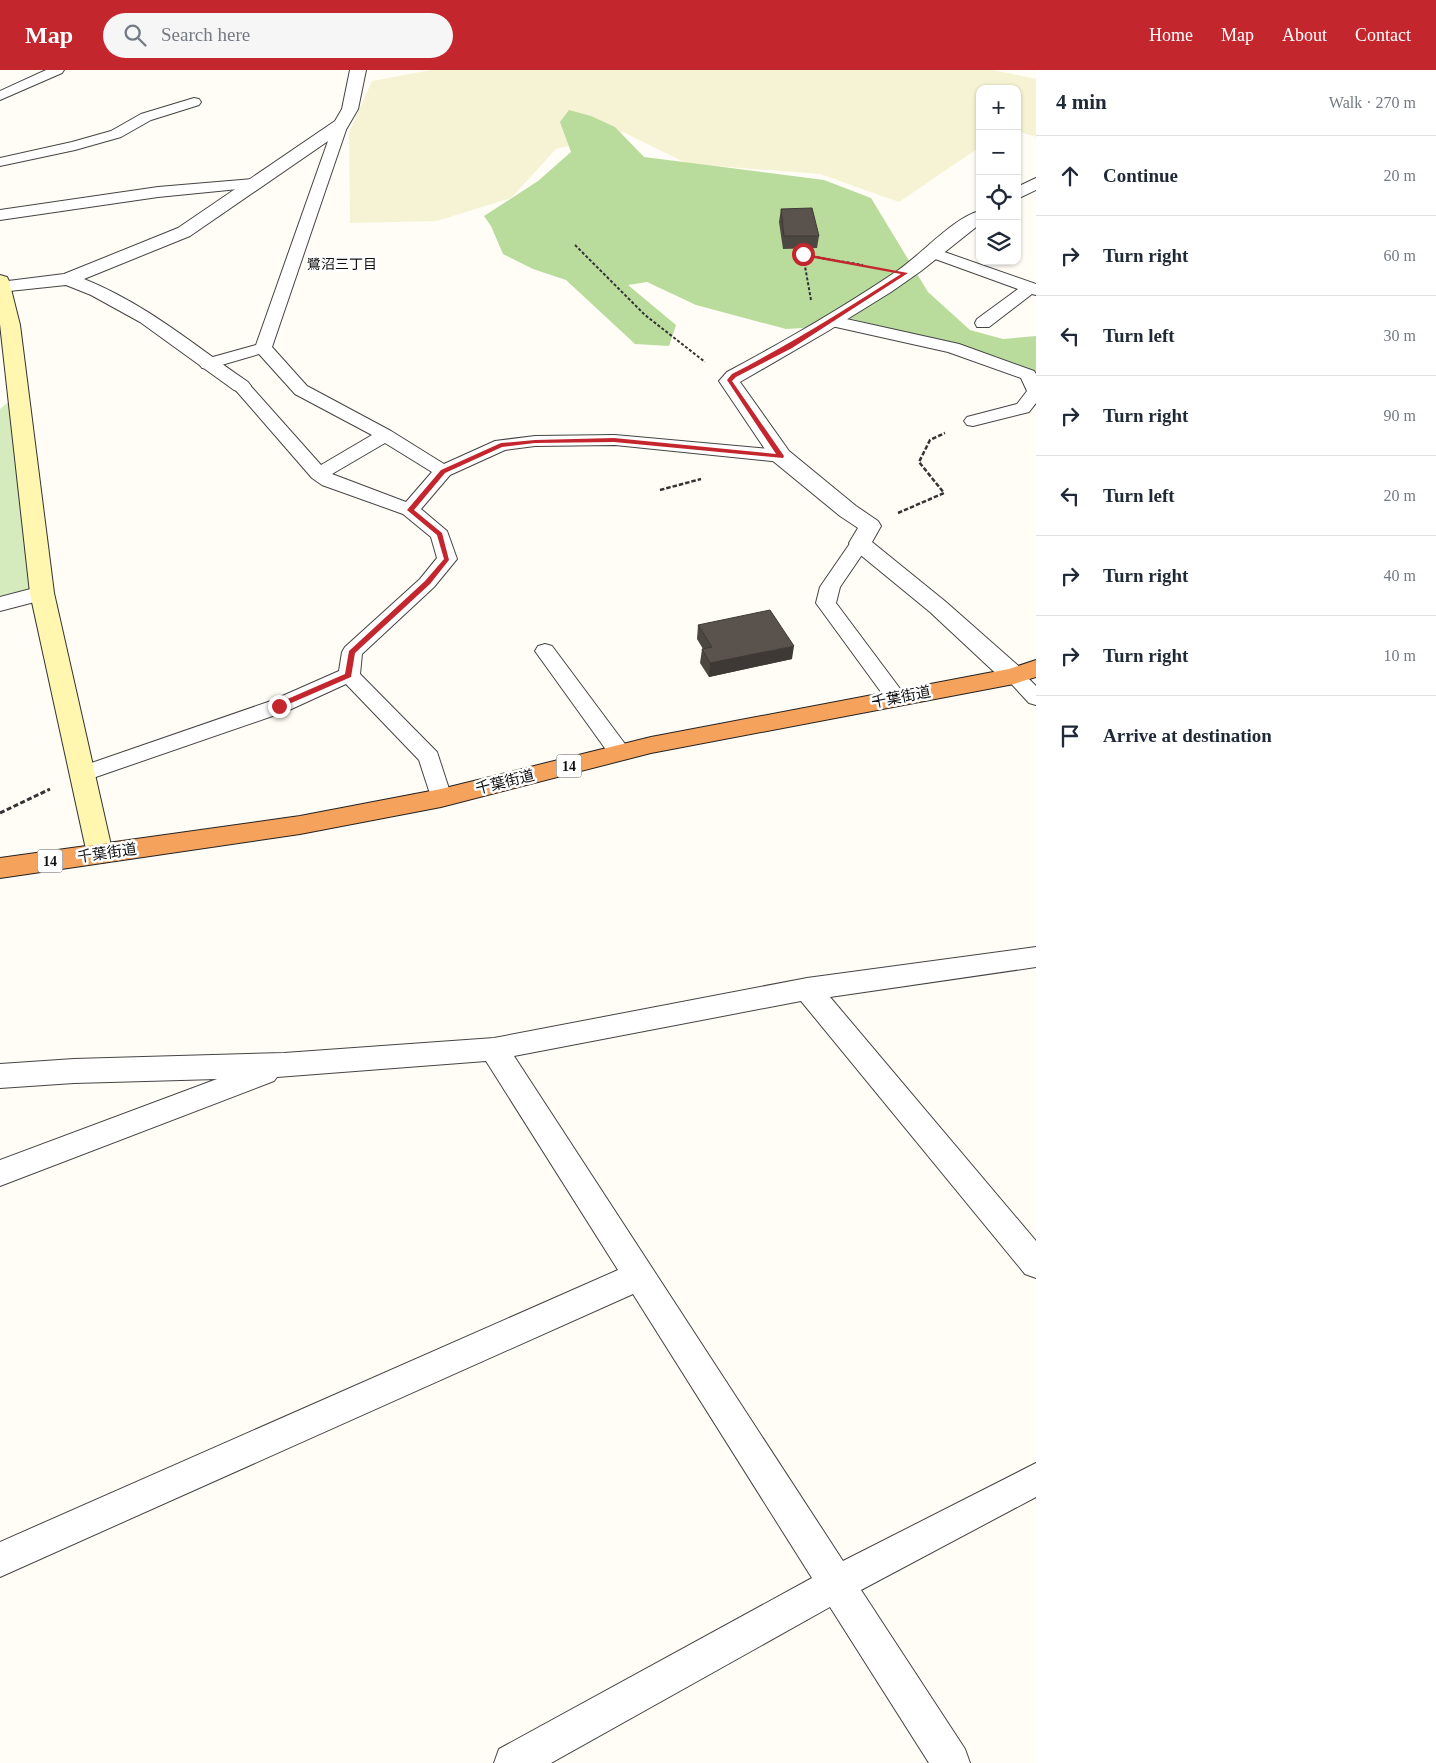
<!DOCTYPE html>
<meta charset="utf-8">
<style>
:root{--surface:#fff;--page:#f6f6f7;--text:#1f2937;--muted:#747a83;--line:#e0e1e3;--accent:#c4262e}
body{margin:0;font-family:"Times New Roman","Noto Sans JP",serif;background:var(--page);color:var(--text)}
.controls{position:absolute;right:15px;top:15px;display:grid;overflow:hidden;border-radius:10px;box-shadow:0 1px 4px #0004}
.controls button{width:45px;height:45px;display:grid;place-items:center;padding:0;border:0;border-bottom:1px solid var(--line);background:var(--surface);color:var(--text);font:25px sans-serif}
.stop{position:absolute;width:15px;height:15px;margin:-11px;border:4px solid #c4262e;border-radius:50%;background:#fff}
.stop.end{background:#c4262e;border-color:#fff;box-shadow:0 1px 5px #0008}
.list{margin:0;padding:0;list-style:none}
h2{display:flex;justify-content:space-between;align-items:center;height:65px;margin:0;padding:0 20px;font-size:21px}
h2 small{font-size:16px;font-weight:400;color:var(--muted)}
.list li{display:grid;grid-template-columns:32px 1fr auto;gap:15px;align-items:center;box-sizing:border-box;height:80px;padding:0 20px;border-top:1px solid var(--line)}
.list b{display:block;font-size:19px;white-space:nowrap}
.list em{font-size:16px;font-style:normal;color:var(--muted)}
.icon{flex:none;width:28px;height:28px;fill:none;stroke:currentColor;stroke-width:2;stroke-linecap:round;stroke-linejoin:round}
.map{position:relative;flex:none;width:1036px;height:1693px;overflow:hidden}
header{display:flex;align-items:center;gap:30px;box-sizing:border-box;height:70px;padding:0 25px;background:var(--accent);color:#fff}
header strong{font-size:24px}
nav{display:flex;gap:28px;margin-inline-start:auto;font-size:18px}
.search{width:350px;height:45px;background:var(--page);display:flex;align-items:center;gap:12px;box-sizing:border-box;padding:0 18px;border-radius:28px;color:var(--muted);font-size:19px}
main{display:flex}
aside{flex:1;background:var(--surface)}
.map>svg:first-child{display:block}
.farmland{fill:#f6f3d4}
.green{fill:#d5ebbd}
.forest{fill:#b9dc9c}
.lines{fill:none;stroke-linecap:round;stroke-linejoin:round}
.lane-casing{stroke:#444;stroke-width:2}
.street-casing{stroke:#444;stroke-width:2}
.secondary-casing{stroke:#333;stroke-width:2}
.highway-casing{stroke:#222;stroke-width:2}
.path-far2{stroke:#333;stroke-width:2;stroke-dasharray:3 2;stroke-linecap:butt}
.path-far1{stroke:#333;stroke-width:2.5;stroke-dasharray:4.5 2;stroke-linecap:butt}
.path{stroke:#333;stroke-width:3;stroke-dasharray:5 2.5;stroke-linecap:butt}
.lane{fill:#fff;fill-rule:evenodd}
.street{fill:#fff;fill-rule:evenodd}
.secondary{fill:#fff6b0;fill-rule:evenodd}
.highway{fill:#f5a25d;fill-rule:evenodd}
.wall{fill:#4d4742}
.shaded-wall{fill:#3f3936}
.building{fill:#5a524d;stroke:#3f3936}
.route{fill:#c4262e}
.labels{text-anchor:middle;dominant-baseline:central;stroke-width:5;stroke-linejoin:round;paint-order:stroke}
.far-neighbourhood-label{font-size:14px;fill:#111;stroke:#fff}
.shield{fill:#fff;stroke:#585858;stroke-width:1}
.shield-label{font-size:14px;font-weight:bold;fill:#111}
.street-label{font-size:15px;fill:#111;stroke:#fff}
</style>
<header>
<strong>Map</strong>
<div class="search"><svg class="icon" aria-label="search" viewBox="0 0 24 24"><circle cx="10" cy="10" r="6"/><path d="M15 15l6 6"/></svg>Search here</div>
<nav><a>Home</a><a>Map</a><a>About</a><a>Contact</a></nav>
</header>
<main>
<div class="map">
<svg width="1036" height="1693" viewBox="0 0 1036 1693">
<rect width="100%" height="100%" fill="#fffdf5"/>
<!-- farmland -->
<path class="farmland" d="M431,0H993L1036,9V67L1017,61V19H980V77L899,132L820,104L688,94L623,62L556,79L511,128L437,151L350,153L349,62L372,11Z"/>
<!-- green -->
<path class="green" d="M19,323L42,523L0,534V339Z"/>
<!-- forest -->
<path class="forest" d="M569,40L591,46L615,57L644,87L824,110L871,128L928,222L970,260L1003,269L1036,266V303L924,267L833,244L804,258L786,259L696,235L647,212L628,215L676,255L669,276L635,274L566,210L533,199L503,184L491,156L484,146L538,111L571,82L560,52Z"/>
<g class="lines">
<defs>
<g id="lane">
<path d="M46,0H64L62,3L0,30V21Z"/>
<path d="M194,28L199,29L201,32L199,35L151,50L121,67L75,80L0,96V88L72,72L111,61L141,44Z"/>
<path d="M341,50L346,51L348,54L272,277L307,316L391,361L444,394L495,371L535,366L615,365L781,380L787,382L790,386L787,390L781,392L615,375L535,376L505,380L450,405L421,439L447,461L457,489L434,517L362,584L360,604L437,682L452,728L449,733L441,736L433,733L419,690L346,614L287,641L90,709L82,712L74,709L71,704L74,699L271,631L339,601L342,582L345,577L420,509L437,488L431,467L403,444L322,415L312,408L232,316L235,312L241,311L247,312L321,395L372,365L295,324L259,284L208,299L202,298L199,294L202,290L256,275L334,54L336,51ZM385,373L432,402L406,432L332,404Z"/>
<path d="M253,109L258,111L261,114L258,117L158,127L0,150V140L158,117Z"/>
<path d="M933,178L1036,214V225L1032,224L989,257H977L975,253L977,249L1018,219L927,186L925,183L927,180Z"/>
<path d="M833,246L959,274L1034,301L1036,304V333L1029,342L973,356L967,355L964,351L967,347L1017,334L1027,321L1021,308L948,282L827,255L825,251L827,247Z"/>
<path d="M860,467L867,469L870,473L840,517L836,533L907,628L903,633L896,635L889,633L816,533L820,517L853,469Z"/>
<path d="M545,574L552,576L628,678L631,683L628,688L620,690L612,688L535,581L538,576Z"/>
<path d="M1014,599L1021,601L1036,616V635L1029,633L1004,606L1007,601Z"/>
</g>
<g id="street">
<path d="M350,0H366L358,39L347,58L190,166L84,209C148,235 192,274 248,312L251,316L248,320L241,322L234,320L140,252L91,225L66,215L0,222V212L64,204L178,158L335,51L342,39Z"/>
<path d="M1036,108V120L1017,129V117Z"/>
<path d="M980,141V154L921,201L891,222L828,261L740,312L789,381L856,436L878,451L881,456L872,472L946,532L1023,600L1026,606L1023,612L1014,614L1005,612L930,542L852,478L849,473L858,458L840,446L773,391L719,311L727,302C785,271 842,238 897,201C921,185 954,147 980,141Z"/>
<path d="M42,516L50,518L54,523L50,528L0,541V527Z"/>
<path d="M1036,877V897L830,927L1036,1171V1208L1025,1204L801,931L514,986L843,1491L1036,1393V1427L861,1520L965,1679L970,1693H929L830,1537L551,1693H494L499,1679L812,1508L633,1224L0,1507V1472L618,1200L486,991L277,1007L274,1011L0,1116V1090L217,1009L74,1013L0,1018V994L74,989L284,983L494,968L807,908Z"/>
</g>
<path id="secondary" d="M0,205L7,207L9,211L20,255L54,523L113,784L109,791L100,793L91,791L87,784L30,523L0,254Z"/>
<path id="highway" d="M1036,590V607L1014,614L651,683L441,737L300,764L0,808V788L300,746L441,719L651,667L1009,599Z"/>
</defs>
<!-- lane casing -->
<use href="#lane" class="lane-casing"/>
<!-- street casing -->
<use href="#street" class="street-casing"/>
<!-- secondary casing -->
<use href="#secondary" class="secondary-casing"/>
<!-- highway casing -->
<use href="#highway" class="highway-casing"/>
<!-- path-far2 -->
<g class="path-far2">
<path d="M575,175L645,245L705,292"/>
<path d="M811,230L803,185L863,195"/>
</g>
<!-- path-far1 -->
<g class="path-far1">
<path d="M660,420L701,409"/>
<path d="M898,443L944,423L919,392L930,370L945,363"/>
</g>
<!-- path -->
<path class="path" d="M0,743L50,719"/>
<!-- lane -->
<use href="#lane" class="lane"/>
<!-- street -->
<use href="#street" class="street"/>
<!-- secondary -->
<use href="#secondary" class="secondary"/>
<!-- highway -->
<use href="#highway" class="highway"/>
</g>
<!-- wall -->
<g class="wall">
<path d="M781,139L819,166L817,178L783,179L779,152Z"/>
<path d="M698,555L792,589L709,607L700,593L702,579H703L697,569Z"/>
</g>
<!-- shaded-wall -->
<path class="shaded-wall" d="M794,576L792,589L709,607L710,593Z"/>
<!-- building -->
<g class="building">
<path d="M812,138L819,166H784L781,139Z"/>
<path d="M770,540L794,576L710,593L702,579L712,577L698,555Z"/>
</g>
<!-- route -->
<path class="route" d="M801,183L908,203L792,278L736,307L732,311L784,386L783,388L614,372L535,373L502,377L445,403L414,440L442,463L449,490L430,514L355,583L351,607L282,637H276V634L345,604L349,581L425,511L444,489L437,465L407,440L441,400L501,373L535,370L614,368L776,384L727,310L732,304C790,274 845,240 901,204L803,186Z"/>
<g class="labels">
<!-- far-neighbourhood labels -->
<g class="far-neighbourhood-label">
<text x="342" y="194">鷺沼三丁目</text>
</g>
<!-- shield labels -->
<g class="shield">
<rect x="556.5" y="684.5" width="25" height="23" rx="4"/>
<rect x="37.5" y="779.5" width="25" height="23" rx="4"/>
</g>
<g class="shield-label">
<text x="569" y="696">14</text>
<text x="50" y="791">14</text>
</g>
<!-- street labels -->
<g class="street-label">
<text transform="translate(901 627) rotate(-11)">千葉街道</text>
<text transform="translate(505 712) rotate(-14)">千葉街道</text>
<text transform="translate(107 783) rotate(-8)">千葉街道</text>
</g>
</g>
</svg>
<div class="controls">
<button>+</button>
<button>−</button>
<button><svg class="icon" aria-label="locate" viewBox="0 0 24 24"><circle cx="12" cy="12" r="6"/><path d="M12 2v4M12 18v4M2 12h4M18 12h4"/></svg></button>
<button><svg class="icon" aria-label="layers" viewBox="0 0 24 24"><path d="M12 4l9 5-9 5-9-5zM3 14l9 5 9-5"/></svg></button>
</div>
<div class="stop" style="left:803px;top:184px"></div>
<div class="stop end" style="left:279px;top:636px"></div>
</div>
<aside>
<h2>4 min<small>Walk · 270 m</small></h2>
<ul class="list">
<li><svg class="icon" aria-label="ahead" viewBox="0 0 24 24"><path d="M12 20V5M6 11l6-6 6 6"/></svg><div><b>Continue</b></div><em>20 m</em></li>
<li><svg class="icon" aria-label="right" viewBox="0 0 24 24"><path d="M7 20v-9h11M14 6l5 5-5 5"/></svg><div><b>Turn right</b></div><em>60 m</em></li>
<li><svg class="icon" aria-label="left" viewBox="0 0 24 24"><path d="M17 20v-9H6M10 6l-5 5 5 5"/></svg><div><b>Turn left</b></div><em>30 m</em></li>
<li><svg class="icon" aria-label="right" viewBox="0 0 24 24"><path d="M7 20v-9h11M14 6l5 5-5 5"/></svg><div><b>Turn right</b></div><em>90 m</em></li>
<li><svg class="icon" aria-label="left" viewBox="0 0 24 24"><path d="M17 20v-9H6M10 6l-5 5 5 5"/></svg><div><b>Turn left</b></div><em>20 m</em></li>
<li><svg class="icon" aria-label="right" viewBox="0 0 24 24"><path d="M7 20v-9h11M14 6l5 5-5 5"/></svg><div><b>Turn right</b></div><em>40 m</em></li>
<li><svg class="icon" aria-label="right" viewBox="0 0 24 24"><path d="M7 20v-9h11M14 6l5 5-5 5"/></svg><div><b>Turn right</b></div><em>10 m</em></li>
<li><svg class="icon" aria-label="arrive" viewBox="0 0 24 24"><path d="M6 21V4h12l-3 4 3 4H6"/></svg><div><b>Arrive at destination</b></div></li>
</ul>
</aside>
</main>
